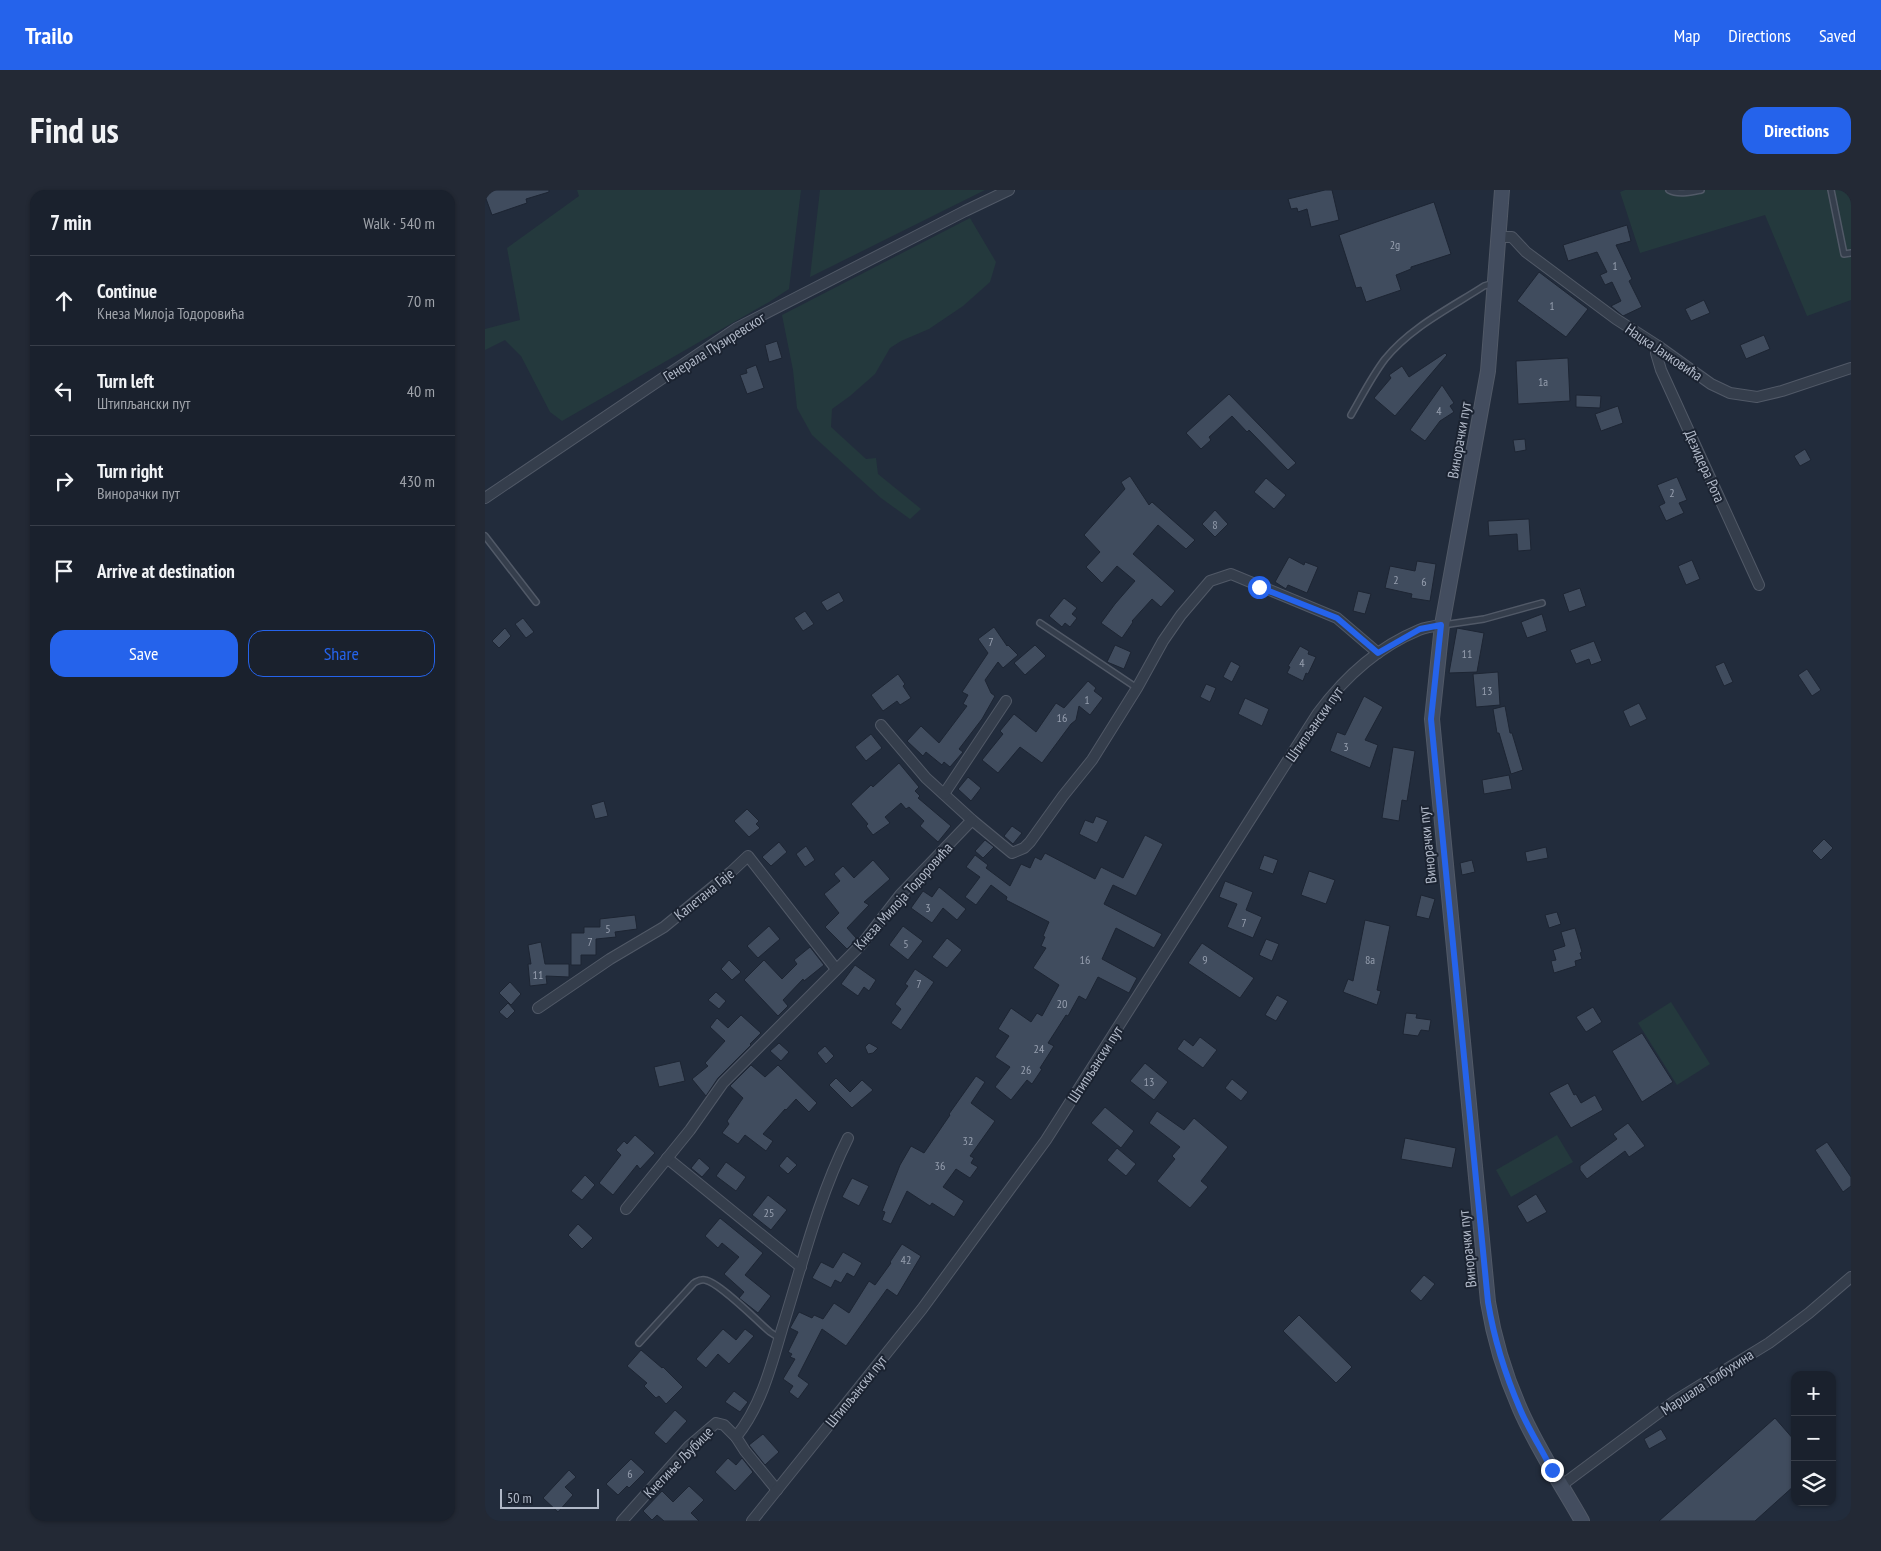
<!DOCTYPE html>
<meta charset="utf-8">
<style>
:root{--surface:#1a212d;--page:#232935;--text:#f1f3f6;--muted:#9fa3aa;--line:#383e49;--accent:#2563eb}
body{margin:0;font-family:"PT Sans Narrow",sans-serif;background:var(--page);color:var(--text)}
.controls{position:absolute;right:15px;bottom:15px;display:grid;overflow:hidden;border-radius:10px;box-shadow:0 1px 4px #0004}
.controls button{width:45px;height:45px;display:grid;place-items:center;padding:0;border:0;border-bottom:1px solid var(--line);background:var(--surface);color:var(--text);font:25px sans-serif}
.scale{position:absolute;left:15px;bottom:12px;width:99px;box-sizing:border-box;padding-left:5px;border:2px solid #b1b9c8;border-top:0;font-size:14px;line-height:18px;white-space:nowrap;color:#b1b9c8;-webkit-text-stroke:4px #1b2331;paint-order:stroke}
.stop{position:absolute;width:15px;height:15px;margin:-11px;border:4px solid #2563eb;border-radius:50%;background:#fff}
.stop.end{background:#2563eb;border-color:#fff;box-shadow:0 1px 5px #0008}
.list{margin:0;padding:0;list-style:none}
h2{display:flex;justify-content:space-between;align-items:center;height:65px;margin:0;padding:0 20px;font-size:21px}
h2 small{font-size:16px;font-weight:400;color:var(--muted)}
.list li{display:grid;grid-template-columns:32px 1fr auto;gap:15px;align-items:center;box-sizing:border-box;height:90px;padding:0 20px;border-top:1px solid var(--line)}
.list b{display:block;font-size:19px;white-space:nowrap}
.list p{margin:0;font-size:16px;white-space:nowrap;color:var(--muted)}
.list em{font-size:16px;font-style:normal;color:var(--muted)}
.actions{display:flex;gap:10px;padding:15px 20px}
.actions a{flex:1;padding:11px 0;border:1px solid var(--accent);border-radius:15px;text-align:center;font-size:18px;color:var(--accent)}
.actions .main{background:var(--accent);color:#fff}
.icon{flex:none;width:28px;height:28px;fill:none;stroke:currentColor;stroke-width:2;stroke-linecap:round;stroke-linejoin:round}
.map{position:relative;flex:none;width:1366px;height:1331px;overflow:hidden;border-radius:15px}
header{display:flex;align-items:center;gap:30px;box-sizing:border-box;height:70px;padding:0 25px;background:var(--accent);color:#fff}
header strong{font-size:24px}
nav{display:flex;gap:28px;margin-inline-start:auto;font-size:18px}
.intro{display:flex;align-items:center;justify-content:space-between;box-sizing:border-box;height:120px;padding:0 30px}
h1{margin:0;font-size:35px}
.button{padding:12px 22px;border-radius:15px;background:var(--accent);color:#fff;font-size:18px;font-weight:700}
main{display:flex;gap:30px;padding:0 30px}
aside{flex:1;background:var(--surface);border-radius:15px;box-shadow:0 1px 4px #0004}
.map>svg:first-child{display:block}
.green{fill:#24393d}
.building{fill:#404c5e;stroke:#1d2533}
.lines{fill:none;stroke-linecap:round;stroke-linejoin:round}
.lane-casing{stroke:#515967;stroke-width:8}
.street-casing{stroke:#515967;stroke-width:12}
.secondary-casing{stroke:#515967;stroke-width:16}
.lane{stroke:#353e4c;stroke-width:5}
.street{stroke:#353e4c;stroke-width:10}
.secondary{stroke:#434d5f;stroke-width:14}
.route{stroke:#2563eb;stroke-width:6}
.labels{text-anchor:middle;dominant-baseline:central;stroke-width:4;stroke-linejoin:round;paint-order:stroke}
.number-label{font-size:12px;fill:#959eae}
.street-label{font-size:15px;fill:#b1b9c8;stroke:#1b2331}
</style>
<header>
<strong>Trailo</strong>
<nav><a>Map</a><a>Directions</a><a>Saved</a></nav>
</header>
<div class="intro"><h1>Find us</h1><a class="button">Directions</a></div>
<main>
<aside>
<h2>7 min<small>Walk · 540 m</small></h2>
<ul class="list">
<li><svg class="icon" aria-label="ahead" viewBox="0 0 24 24"><path d="M12 20V5M6 11l6-6 6 6"/></svg><div><b>Continue</b><p>Кнеза Милоја Тодоровића</p></div><em>70 m</em></li>
<li><svg class="icon" aria-label="left" viewBox="0 0 24 24"><path d="M17 20v-9H6M10 6l-5 5 5 5"/></svg><div><b>Turn left</b><p>Штипљански пут</p></div><em>40 m</em></li>
<li><svg class="icon" aria-label="right" viewBox="0 0 24 24"><path d="M7 20v-9h11M14 6l5 5-5 5"/></svg><div><b>Turn right</b><p>Винорачки пут</p></div><em>430 m</em></li>
<li><svg class="icon" aria-label="arrive" viewBox="0 0 24 24"><path d="M6 21V4h12l-3 4 3 4H6"/></svg><div><b>Arrive at destination</b></div></li>
</ul>
<div class="actions"><a class="main">Save</a><a>Share</a></div>
</aside>
<div class="map">
<svg width="1366" height="1331" viewBox="0 0 1366 1331">
<rect width="100%" height="100%" fill="#222c3c"/>
<!-- green -->
<g class="green">
<path d="M92,0H316L304,99L284,112L77,231L65,222L36,166L20,150L0,160V139L35,130L22,58L94,6Z"/>
<path d="M335,0H500L325,87Z"/>
<path d="M1140,0H1366V110L1322,126L1280,25L1155,63L1135,2Z"/>
<path d="M485,28L511,72L505,92L478,116L444,139L416,151L405,158L390,184L365,206L347,219L346,237L381,269L391,268L393,284L436,319L425,329L396,308L327,245L312,218L308,180L297,125Z"/>
<path d="M1186,812L1225,874L1192,895L1153,833Z"/>
<path d="M1072,945L1088,972L1026,1007L1011,980Z"/>
</g>
<!-- building -->
<g class="building">
<path d="M0,0H64V2L41,9L42,13L7,25L0,6Z"/>
<path d="M840,0H847L854,30L826,37L822,19L813,22L812,18L806,19L803,9Z"/>
<path d="M949,12L966,64L926,77V79L911,85L916,100L881,112L876,97L871,98L854,45Z"/>
<path d="M1142,35L1146,51L1131,55L1147,89L1144,91L1157,117L1138,126L1126,116L1136,111L1127,92L1120,95L1115,85L1122,82L1112,62L1083,71L1078,55Z"/>
<path d="M1054,82L1103,119L1081,147L1032,111Z"/>
<path d="M1219,110L1225,123L1206,131L1200,119Z"/>
<path d="M1279,145L1285,159L1261,169L1255,155Z"/>
<path d="M292,151L297,168L284,172L280,155Z"/>
<path d="M960,163L962,165L910,226L889,208L906,188L904,185L917,176L924,187Z"/>
<path d="M1083,168L1085,211L1033,214L1031,171Z"/>
<path d="M271,175L279,198L262,204L255,185L262,183L261,179Z"/>
<path d="M957,195L969,213L965,216L969,222L955,231L940,251L925,240Z"/>
<path d="M744,204L811,273L803,280L764,240L762,242L747,226L724,247L726,250L716,259L701,243Z"/>
<path d="M1091,205L1116,206L1115,218L1091,217Z"/>
<path d="M1133,216L1138,233L1116,241L1110,224Z"/>
<path d="M1040,249L1041,260L1030,262L1028,250Z"/>
<path d="M1320,259L1326,270L1315,276L1309,266Z"/>
<path d="M645,286L664,315L667,312L710,350L701,359L673,335L648,364L690,401L676,417L667,409L647,431L648,432L637,448L616,433L630,414L650,391L632,376L617,393L601,377L615,362L599,345L640,299L636,292Z"/>
<path d="M1192,287L1202,310L1194,313L1199,323L1181,331L1174,316L1180,313L1172,295Z"/>
<path d="M781,288L801,305L789,319L769,302Z"/>
<path d="M730,320L743,334L730,347L717,334Z"/>
<path d="M1044,329L1046,360L1033,361L1032,344L1004,346L1003,331Z"/>
<path d="M804,367L819,375L820,372L833,377L822,403L803,395L801,399L790,392Z"/>
<path d="M1207,370L1215,389L1201,395L1193,376Z"/>
<path d="M932,371L951,374L945,411L926,408L927,404L900,398L905,376L930,381Z"/>
<path d="M1095,398L1101,416L1084,422L1078,404Z"/>
<path d="M873,401L886,404L880,424L868,421Z"/>
<path d="M354,402L359,411L342,421L336,412Z"/>
<path d="M579,408L592,418L587,424L592,428L585,437L580,433L577,437L564,426Z"/>
<path d="M320,421L329,434L318,441L309,428Z"/>
<path d="M1057,424L1062,441L1042,448L1036,432Z"/>
<path d="M38,428L49,442L41,448L30,434Z"/>
<path d="M509,437L522,456L523,455L533,465L518,478L513,472L500,490L506,503L510,506L497,529L474,559L478,562L465,577L459,572L457,575L441,562L438,566L422,551L436,536L454,553L482,516L478,514L483,505L477,502L503,463L493,449Z"/>
<path d="M20,438L26,446L14,458L7,451Z"/>
<path d="M972,438L999,443L992,482L964,483Z"/>
<path d="M1109,451L1117,471L1106,475L1104,469L1091,474L1085,460Z"/>
<path d="M550,455L561,466L540,485L529,473Z"/>
<path d="M630,455L646,462L639,479L622,472Z"/>
<path d="M815,456L824,461L823,464L831,467L823,484L821,483L818,491L802,483L805,477L803,476Z"/>
<path d="M746,471L755,476L747,492L738,487Z"/>
<path d="M1239,472L1248,492L1239,496L1230,476Z"/>
<path d="M1322,479L1336,500L1327,506L1313,485Z"/>
<path d="M1013,482L1015,515L991,517L988,484Z"/>
<path d="M413,484L420,494L418,496L426,508L415,515L412,511L398,521L386,505Z"/>
<path d="M603,491L611,498L609,501L618,508L605,525L594,516L591,530L586,534L557,573L535,557L513,583L497,570L518,544L515,541L529,524L551,542L571,513L579,518Z"/>
<path d="M721,494L731,498L725,512L715,507Z"/>
<path d="M879,506L898,517L880,550L893,555L885,578L845,561L852,542L860,545Z"/>
<path d="M760,508L784,519L777,536L753,524Z"/>
<path d="M1154,513L1162,529L1145,537L1138,521Z"/>
<path d="M1020,516L1025,543H1027L1038,580L1026,584L1014,543H1012L1008,519Z"/>
<path d="M386,544L397,558L381,571L370,557Z"/>
<path d="M908,557L930,561L922,611L917,610L914,631L897,628Z"/>
<path d="M414,573L434,597L430,601L435,606L433,608L466,636L453,652L435,636L439,631L424,617L421,619L416,613L400,627L405,633L388,645L381,636L383,634L366,614L386,595L388,597Z"/>
<path d="M1024,585L1027,599L999,604L997,590Z"/>
<path d="M483,587L496,598L486,611L473,599Z"/>
<path d="M119,611L123,626L110,629L106,615Z"/>
<path d="M262,619L274,631L271,634L275,638L264,647L249,631Z"/>
<path d="M611,626L623,631L612,653L594,644L600,630L608,633Z"/>
<path d="M527,636L537,643L528,654L519,646Z"/>
<path d="M660,645L678,654L651,706L628,695L619,714L677,744L669,758L631,738L617,769L652,788L644,803L613,787L601,810L594,806L583,826L581,825L563,853L569,856L555,878L557,879L547,894L542,890L526,910L510,897L525,877L510,867L524,846L513,839L526,818L546,832L552,823L557,826L574,795L548,778L561,758L556,756L560,747L558,746L564,732L521,710L522,707L506,695L491,715L480,707L495,687L481,677L490,665L503,675L501,678L525,696L536,674L545,678L550,667L556,670L560,663L610,689L616,677L638,688Z"/>
<path d="M1339,649L1348,658L1336,670L1327,661Z"/>
<path d="M500,650L509,657L498,668L490,661Z"/>
<path d="M294,652L302,662L286,676L277,667Z"/>
<path d="M321,656L330,670L320,677L311,664Z"/>
<path d="M1061,657L1063,668L1042,672L1040,662Z"/>
<path d="M779,665L793,670L788,684L774,679Z"/>
<path d="M388,670L405,689L379,712L384,715L362,738L372,749L362,759L340,737L354,723L339,704L355,691L349,684L358,676L369,688Z"/>
<path d="M987,670L990,682L977,685L975,673Z"/>
<path d="M824,681L850,690L841,714L816,705Z"/>
<path d="M740,691L768,702L761,720L777,727L768,748L742,737L752,714L734,707Z"/>
<path d="M454,697L481,719L472,730L458,718L447,733L426,718L438,701L447,707Z"/>
<path d="M936,705L950,709L944,729L931,726Z"/>
<path d="M1072,722L1076,734L1064,738L1060,725Z"/>
<path d="M150,725L152,739L130,742L131,747L111,749V765H96V775H86V743H99V737H115V729Z"/>
<path d="M880,730L905,736L892,800L896,801L892,815L858,802L863,789L868,791Z"/>
<path d="M284,736L295,749L273,768L262,756Z"/>
<path d="M418,736L438,751L423,770L404,755Z"/>
<path d="M1090,738L1097,762L1095,763L1097,769L1090,771L1091,776L1069,783L1066,771L1071,770L1068,760L1080,756L1076,742Z"/>
<path d="M462,748L477,760L462,778L447,767Z"/>
<path d="M781,749L794,754L787,771L774,765Z"/>
<path d="M56,752L60,774H84V787L61,786L62,794L45,796L43,774H46L43,755Z"/>
<path d="M717,753L769,788L755,808L703,773Z"/>
<path d="M325,757L339,775L319,791L318,789L298,810L303,816L293,826L259,790L279,770L297,789L312,774L309,770Z"/>
<path d="M244,770L256,782L247,790L236,779Z"/>
<path d="M370,775L391,790L384,801L379,797L373,806L356,794Z"/>
<path d="M430,779L449,792L416,840L406,833L416,819L410,814L423,796L420,794Z"/>
<path d="M25,792L36,804L26,815L14,803Z"/>
<path d="M231,802L241,811L234,819L223,810Z"/>
<path d="M792,805L803,811L791,831L780,825Z"/>
<path d="M23,813L30,821L22,829L14,822Z"/>
<path d="M1108,817L1117,832L1101,842L1091,827Z"/>
<path d="M921,823L932,824L931,828L946,830L944,841L936,840L933,846L918,844Z"/>
<path d="M256,825L276,843L265,854L266,855L233,888L221,906L207,889L223,876L220,873L240,851L225,837L232,828L243,838Z"/>
<path d="M1157,843L1188,892L1157,912L1127,861Z"/>
<path d="M715,847L732,860L718,878L692,859L699,849L708,856Z"/>
<path d="M294,853L304,862L296,871L285,861Z"/>
<path d="M384,853L393,858L388,863L383,864L380,857Z"/>
<path d="M340,856L349,866L341,874L332,863Z"/>
<path d="M195,871L200,891L174,897L169,877Z"/>
<path d="M660,873L683,892L669,910L645,891Z"/>
<path d="M266,875L280,887L293,875L332,913L324,922L311,909L301,920L300,919L278,944L288,951L281,961L260,945L253,954L237,943L244,934L242,931L258,908L245,896Z"/>
<path d="M491,886L500,892L486,913L510,931L485,966L489,968L486,973L493,977L485,988L471,979L458,997L479,1011L469,1027L447,1013L445,1016L422,1001L406,1034L397,1030L400,1022L397,1021L404,1003L415,975L426,956L439,963L465,925L464,924Z"/>
<path d="M351,888L365,902L377,890L388,900L367,918L344,895Z"/>
<path d="M747,889L763,902L756,911L740,898Z"/>
<path d="M1083,893L1089,905L1091,904L1096,913L1110,905L1118,920L1086,938L1064,903Z"/>
<path d="M620,917L649,941L636,958L606,933Z"/>
<path d="M672,921L699,940L709,928L743,957L716,991L723,997L705,1018L672,991L690,969L687,966L695,957L664,933Z"/>
<path d="M1143,933L1160,956L1144,967L1140,961L1102,989L1095,980V976L1132,949L1128,944Z"/>
<path d="M150,945L170,963L155,979L152,975L128,1005L114,993L136,965L131,960L139,951L142,954Z"/>
<path d="M920,948L971,958L967,978L916,969Z"/>
<path d="M1342,952L1366,987V996L1358,1002L1330,960Z"/>
<path d="M632,958L651,974L641,986L622,970Z"/>
<path d="M302,966L312,975L303,984L294,976Z"/>
<path d="M214,968L225,978L217,987L206,978Z"/>
<path d="M241,972L261,987L251,1001L231,986Z"/>
<path d="M100,985L110,995L97,1010L86,1001Z"/>
<path d="M367,988L384,996L374,1016L357,1007Z"/>
<path d="M1051,1004L1062,1022L1042,1033L1032,1016Z"/>
<path d="M283,1005L302,1020L286,1040L267,1025Z"/>
<path d="M235,1028L278,1063L260,1085L286,1106L273,1123L254,1108L259,1102L239,1084L254,1067L237,1053L233,1058L220,1046Z"/>
<path d="M93,1034L108,1048L97,1059L83,1045Z"/>
<path d="M417,1054L436,1066L412,1106L402,1099L361,1156L337,1139L313,1186L324,1194L313,1209L304,1202L308,1196L298,1189L310,1169L305,1167L307,1164L303,1162L313,1142L305,1138L314,1122L327,1128L329,1125L338,1129L349,1113L364,1123L384,1091L390,1095L406,1073L405,1072Z"/>
<path d="M358,1062L377,1073L369,1087L362,1083L356,1093L350,1090L346,1098L327,1088L336,1072L348,1078Z"/>
<path d="M939,1085L950,1094L936,1111L925,1101Z"/>
<path d="M814,1125L867,1177L851,1193L798,1141Z"/>
<path d="M238,1139L251,1150L260,1139L269,1146L244,1174L233,1164L221,1178L211,1169Z"/>
<path d="M156,1160L177,1178L178,1177L198,1197L181,1214L174,1206L171,1208L159,1196L162,1193L142,1176Z"/>
<path d="M249,1201L263,1212L255,1222L240,1212Z"/>
<path d="M190,1220L202,1231L181,1254L169,1243Z"/>
<path d="M1290,1228L1310,1251V1295L1270,1331H1174Z"/>
<path d="M1176,1239L1182,1249L1164,1259L1159,1249Z"/>
<path d="M278,1244L294,1262L280,1275L264,1255Z"/>
<path d="M243,1268L251,1275L257,1268L268,1282L250,1301L230,1282Z"/>
<path d="M146,1269L160,1282L144,1298L142,1296L133,1305L121,1294Z"/>
<path d="M84,1280L91,1287L80,1297L88,1305L73,1322L58,1308Z"/>
<path d="M204,1296L219,1310L206,1323L214,1331H179L172,1325L167,1330L158,1321L177,1301L188,1312Z"/>
</g>
<g class="lines">
<defs>
<g id="lane">
<path d="M1184,0C1193,5 1206,2 1216,0"/>
<path d="M1346,0L1359,64L1366,63"/>
<path d="M866,225C877,206 887,186 900,169C926,137 965,118 999,96L1009,93"/>
<path d="M0,346L51,412"/>
<path d="M555,433L652,498"/>
<path d="M958,435L999,429L1057,413"/>
<path d="M154,1153L209,1093C213,1091 215,1089 220,1090C234,1092 272,1131 285,1142L294,1148"/>
</g>
<g id="street">
<path d="M1014,47H1027L1041,62L1131,129L1173,156L1226,194L1245,203L1272,207L1297,201L1366,178"/>
<path d="M1173,156L1171,163L1176,180L1274,395"/>
<path d="M0,308L252,138L480,21L524,0"/>
<path d="M396,535L441,588L487,630L527,663L539,658L545,652L578,606L607,570L652,498L678,451L696,425L725,391L746,384L852,428L893,463"/>
<path d="M459,604L521,511"/>
<path d="M53,818L125,769L179,737L246,682L263,666L351,779"/>
<path d="M182,968L316,1077"/>
<path d="M141,1019L205,940L238,893L377,754L415,705L487,630"/>
<path d="M1077,1295L1191,1210L1284,1153L1324,1123L1366,1087"/>
<path d="M292,1300L260,1261L251,1247C276,1216 286,1177 297,1139C317,1075 333,1008 363,948"/>
<path d="M137,1331L204,1256L231,1233L239,1235L251,1247"/>
<path d="M267,1331L437,1119L561,950L833,523C859,488 893,457 934,440C941,437 949,436 957,435"/>
</g>
<path id="secondary" d="M1017,0L1003,181L957,435L947,529L1003,1112C1009,1149 1020,1185 1035,1219C1052,1258 1076,1294 1097,1331"/>
</defs>
<!-- lane casing -->
<use href="#lane" class="lane-casing"/>
<!-- street casing -->
<use href="#street" class="street-casing"/>
<!-- secondary casing -->
<use href="#secondary" class="secondary-casing"/>
<!-- lane -->
<use href="#lane" class="lane"/>
<!-- street -->
<use href="#street" class="street"/>
<!-- secondary -->
<use href="#secondary" class="secondary"/>
</g>
<g class="lines">
<!-- route -->
<path class="route" d="M774,397L852,428L893,463L935,439L956,435L946,529L1003,1112C1009,1149 1020,1184 1035,1219C1044,1240 1057,1260 1067,1280"/>
</g>
<g class="labels">
<!-- number labels -->
<g class="number-label">
<text x="910" y="54">2g</text>
<text x="1130" y="75">1</text>
<text x="1067" y="115">1</text>
<text x="1058" y="191">1a</text>
<text x="954" y="220">4</text>
<text x="1187" y="302">2</text>
<text x="730" y="334">8</text>
<text x="911" y="389">2</text>
<text x="939" y="391">6</text>
<text x="506" y="451">7</text>
<text x="982" y="463">11</text>
<text x="817" y="472">4</text>
<text x="1002" y="500">13</text>
<text x="602" y="509">1</text>
<text x="577" y="527">16</text>
<text x="861" y="556">3</text>
<text x="443" y="717">3</text>
<text x="759" y="732">7</text>
<text x="123" y="738">5</text>
<text x="105" y="751">7</text>
<text x="421" y="753">5</text>
<text x="600" y="769">16</text>
<text x="720" y="769">9</text>
<text x="885" y="769">8a</text>
<text x="53" y="784">11</text>
<text x="434" y="793">7</text>
<text x="577" y="813">20</text>
<text x="554" y="858">24</text>
<text x="541" y="879">26</text>
<text x="664" y="891">13</text>
<text x="483" y="950">32</text>
<text x="455" y="975">36</text>
<text x="284" y="1022">25</text>
<text x="421" y="1069">42</text>
<text x="145" y="1283">6</text>
</g>
<!-- street labels -->
<g class="street-label">
<text transform="translate(229 157) rotate(-32)">Генерала Пузиревског</text>
<text transform="translate(1179 162) rotate(34)">Нацка Јанковића</text>
<text transform="translate(974 250) rotate(-80)">Винорачки пут</text>
<text transform="translate(1220 276) rotate(66)">Дезидера Рота</text>
<text transform="translate(829 534) rotate(-55)">Штипљански пут</text>
<text transform="translate(942 655) rotate(-96)">Винорачки пут</text>
<text transform="translate(219 704) rotate(-39)">Капетана Гаје</text>
<text transform="translate(418 706) rotate(-48)">Кнеза Милоја Тодоровића</text>
<text transform="translate(610 874) rotate(-57)">Штипљански пут</text>
<text transform="translate(982 1059) rotate(-96)">Винорачки пут</text>
<text transform="translate(1222 1192) rotate(-33)">Маршала Толбухина</text>
<text transform="translate(371 1201) rotate(-51)">Штипљански пут</text>
<text transform="translate(193 1272) rotate(-46)">Кнегиње Љубице</text>
</g>
</g>
</svg>
<div class="controls">
<button>+</button>
<button>−</button>
<button><svg class="icon" aria-label="layers" viewBox="0 0 24 24"><path d="M12 4l9 5-9 5-9-5zM3 14l9 5 9-5"/></svg></button>
</div>
<div class="scale">50 m</div>
<div class="stop" style="left:774px;top:397px"></div>
<div class="stop end" style="left:1067px;top:1280px"></div>
</div>
</main>
